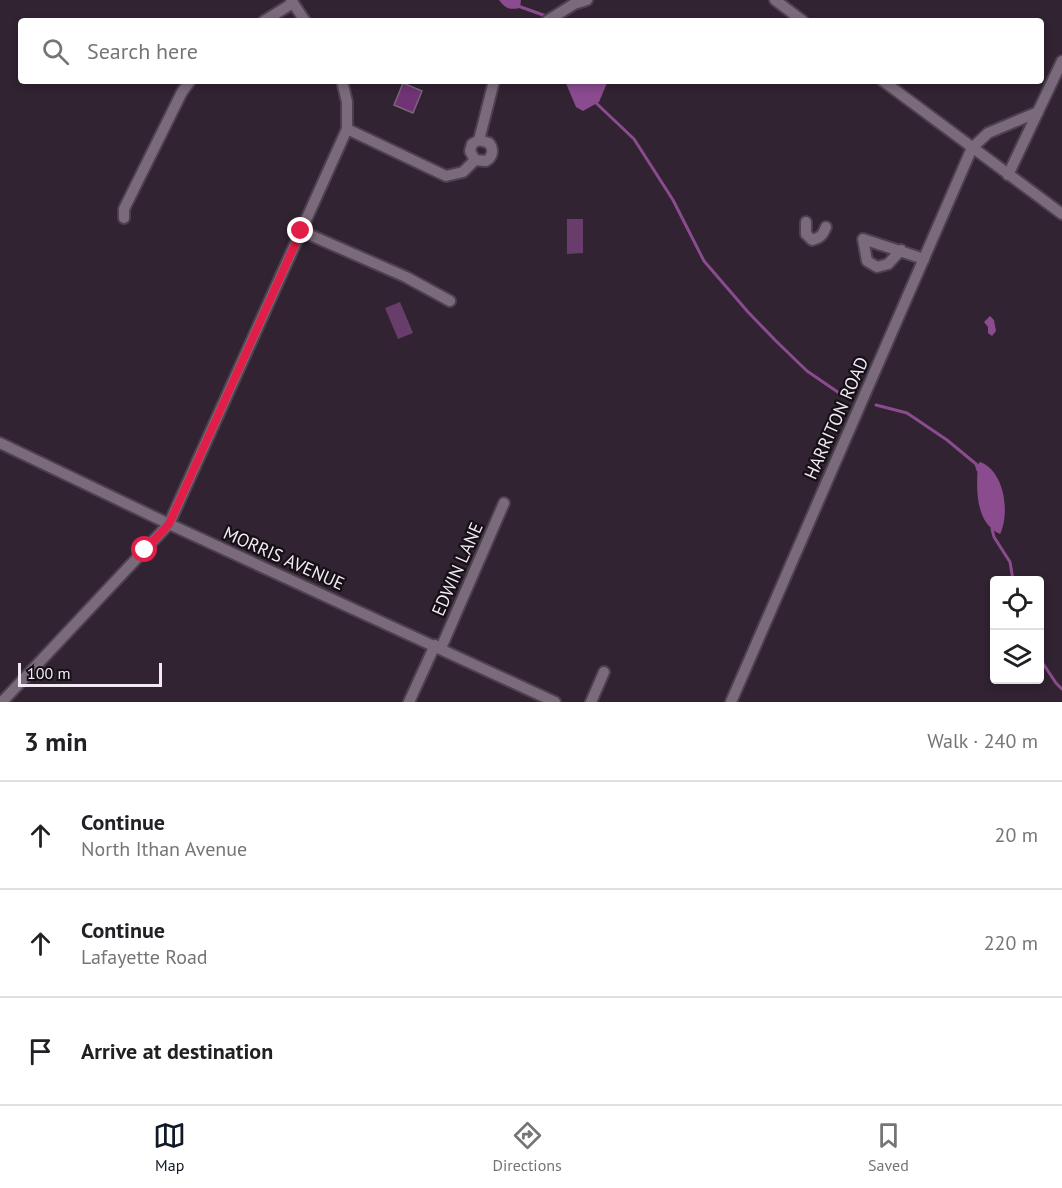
<!DOCTYPE html>
<meta charset="utf-8">
<style>
:root{--surface:#fff;--page:#f6f6f6;--text:#202124;--muted:#757577;--line:#e0e0e0;--accent:#111827}
body{margin:0;font-family:"PT Sans",sans-serif;background:var(--page);color:var(--text)}
.controls{position:absolute;right:18px;bottom:18px;display:grid;overflow:hidden;border-radius:6px;box-shadow:0 3px 9px #0003}
.controls button{width:54px;height:54px;display:grid;place-items:center;padding:0;border:0;border-bottom:2px solid var(--line);background:var(--surface);color:var(--text);font:30px sans-serif}
.scale{position:absolute;left:18px;bottom:15px;width:144px;box-sizing:border-box;padding-left:6px;border:3px solid #f3e9f4;border-top:0;font-size:16px;line-height:21px;white-space:nowrap;color:#f3e9f4;-webkit-text-stroke:4px #150f16;paint-order:stroke}
.stop{position:absolute;width:18px;height:18px;margin:-14px;border:4px solid #e11d48;border-radius:50%;background:#fff}
.stop.end{background:#e11d48;border-color:#fff;box-shadow:0 2px 6px #0008}
.list{margin:0;padding:0;list-style:none}
h2{display:flex;justify-content:space-between;align-items:center;height:78px;margin:0;padding:0 24px;font-size:26px}
h2 small{font-size:20px;font-weight:400;color:var(--muted)}
.list li{display:grid;grid-template-columns:39px 1fr auto;gap:18px;align-items:center;box-sizing:border-box;height:108px;padding:0 24px;border-top:2px solid var(--line)}
.list b{display:block;font-size:22px;white-space:nowrap}
.list p{margin:0;font-size:20px;white-space:nowrap;color:var(--muted)}
.list em{font-size:20px;font-style:normal;color:var(--muted)}
.icon{flex:none;width:33px;height:33px;fill:none;stroke:currentColor;stroke-width:2;stroke-linecap:round;stroke-linejoin:round}
.map{position:relative;flex:none;width:1062px;height:702px;overflow:hidden}
.search{position:absolute;background:var(--surface);box-shadow:0 3px 9px #0003;left:18px;right:18px;top:18px;height:66px;display:flex;align-items:center;gap:15px;box-sizing:border-box;padding:0 21px;border-radius:6px;color:var(--muted);font-size:22px}
.sheet{height:402px;background:var(--surface)}
nav{display:flex;justify-content:space-around;align-items:center;box-sizing:border-box;height:84px;border-top:2px solid var(--line);background:var(--surface);font-size:16px;color:var(--muted)}
nav a{display:grid;justify-items:center;gap:3px}
nav .on{color:var(--accent)}
.map>svg:first-child{display:block}
.green{fill:#683d6b}
.water{fill:#8a4b8f}
.lines{fill:none;stroke-linecap:round;stroke-linejoin:round}
.stream{stroke:#8a4b8f;stroke-width:3}
.building{fill:#703375;stroke:#786779;stroke-width:1.5}
.minor-casing{stroke:#4d414e;stroke-width:14}
.minor{stroke:#7b6a7c;stroke-width:10}
.route{stroke:#e11d48;stroke-width:8}
.labels{text-anchor:middle;dominant-baseline:central;stroke-width:4.5;stroke-linejoin:round;paint-order:stroke}
.street-label{font-size:18px;fill:#f3e9f4;stroke:#150f16}
</style>
<div class="map">
<svg width="1062" height="702" viewBox="0 0 1062 702">
<rect width="100%" height="100%" fill="#312332"/>
<!-- green -->
<g class="green">
<path d="M567,219H583V253L567,254Z"/>
<path d="M400,302L413,333L398,339L385,308Z"/>
</g>
<!-- water -->
<g class="water">
<path d="M499,0H521L520,8C509,10 506,9 499,0Z"/>
<path d="M565,81H607V83L599,102L583,111L576,107Z"/>
<path d="M990,316L994,320L996,331L992,336L988,333V327L984,322Z"/>
<path d="M980,462C1005,471 1010,514 1000,534C975,523 976,488 978,464Z"/>
</g>
<g class="lines">
<!-- stream -->
<g class="stream">
<path d="M518,6L546,16L547,19"/>
<path d="M595,102L634,139L673,200L704,261L748,312L776,341L807,371L845,397"/>
<path d="M876,405L907,413L947,440L976,464L978,470"/>
<path d="M992,529L994,537L1010,562L1013,580"/>
<path d="M1040,659L1056,683L1062,689"/>
</g>
</g>
<!-- building -->
<path class="building" d="M403,83L422,91L413,113L394,105Z"/>
<g class="lines">
<defs>
<g id="minor">
<path d="M291,0L305,21"/>
<path d="M775,0L803,21"/>
<path d="M264,21L293,3"/>
<path d="M547,21L574,4L587,0"/>
<path d="M883,81L1062,214"/>
<path d="M347,129L446,176L463,172L475,160"/>
<path d="M479,140L489,143C494,149 493,157 486,161L475,160L470,151L472,144L479,140L494,81"/>
<path d="M1008,175L1062,61"/>
<path d="M124,218V209L182,92L190,81"/>
<path d="M806,222V234L812,240C821,238 823,234 826,227"/>
<path d="M301,231L406,277L450,301"/>
<path d="M901,250L888,264L877,267L867,261L863,239L924,259"/>
<path d="M0,443L169,524L555,702"/>
<path d="M441,648L504,503"/>
<path d="M2,702L169,524L347,129V102L342,81"/>
<path d="M409,702L435,645"/>
<path d="M591,702L604,672"/>
<path d="M731,702L972,148L988,133L1038,112"/>
</g>
</defs>
<!-- minor casing -->
<use href="#minor" class="minor-casing"/>
<!-- minor -->
<use href="#minor" class="minor"/>
</g>
<g class="lines">
<!-- route -->
<path class="route" d="M145,550L169,524L301,231"/>
</g>
<g class="labels">
<!-- street labels -->
<g class="street-label">
<text transform="translate(836 418) rotate(-66)">HARRITON ROAD</text>
<text transform="translate(284 558) rotate(24)">MORRIS AVENUE</text>
<text transform="translate(457 569) rotate(-66)">EDWIN LANE</text>
</g>
</g>
</svg>
<div class="controls">
<button><svg class="icon" aria-label="locate" viewBox="0 0 24 24"><circle cx="12" cy="12" r="6"/><path d="M12 2v4M12 18v4M2 12h4M18 12h4"/></svg></button>
<button><svg class="icon" aria-label="layers" viewBox="0 0 24 24"><path d="M12 4l9 5-9 5-9-5zM3 14l9 5 9-5"/></svg></button>
</div>
<div class="scale">100 m</div>
<div class="stop" style="left:145px;top:550px"></div>
<div class="stop end" style="left:301px;top:231px"></div>
<div class="search"><svg class="icon" aria-label="search" viewBox="0 0 24 24"><circle cx="10" cy="10" r="6"/><path d="M15 15l6 6"/></svg>Search here</div>
</div>
<section class="sheet">
<h2>3 min<small>Walk · 240 m</small></h2>
<ul class="list">
<li><svg class="icon" aria-label="ahead" viewBox="0 0 24 24"><path d="M12 20V5M6 11l6-6 6 6"/></svg><div><b>Continue</b><p>North Ithan Avenue</p></div><em>20 m</em></li>
<li><svg class="icon" aria-label="ahead" viewBox="0 0 24 24"><path d="M12 20V5M6 11l6-6 6 6"/></svg><div><b>Continue</b><p>Lafayette Road</p></div><em>220 m</em></li>
<li><svg class="icon" aria-label="arrive" viewBox="0 0 24 24"><path d="M6 21V4h12l-3 4 3 4H6"/></svg><div><b>Arrive at destination</b></div></li>
</ul>
</section>
<nav>
<a class="on"><svg class="icon" aria-label="map" viewBox="0 0 24 24"><path d="M3 6l6-2 6 2 6-2v14l-6 2-6-2-6 2zM9 4v14M15 6v14"/></svg>Map</a>
<a><svg class="icon" aria-label="directions" viewBox="0 0 24 24"><path d="M12 3l9 9-9 9-9-9zM9 14v-3h6M13 9l2 2-2 2"/></svg>Directions</a>
<a><svg class="icon" aria-label="saved" viewBox="0 0 24 24"><path d="M7 4h10v16l-5-4-5 4z"/></svg>Saved</a>
</nav>
